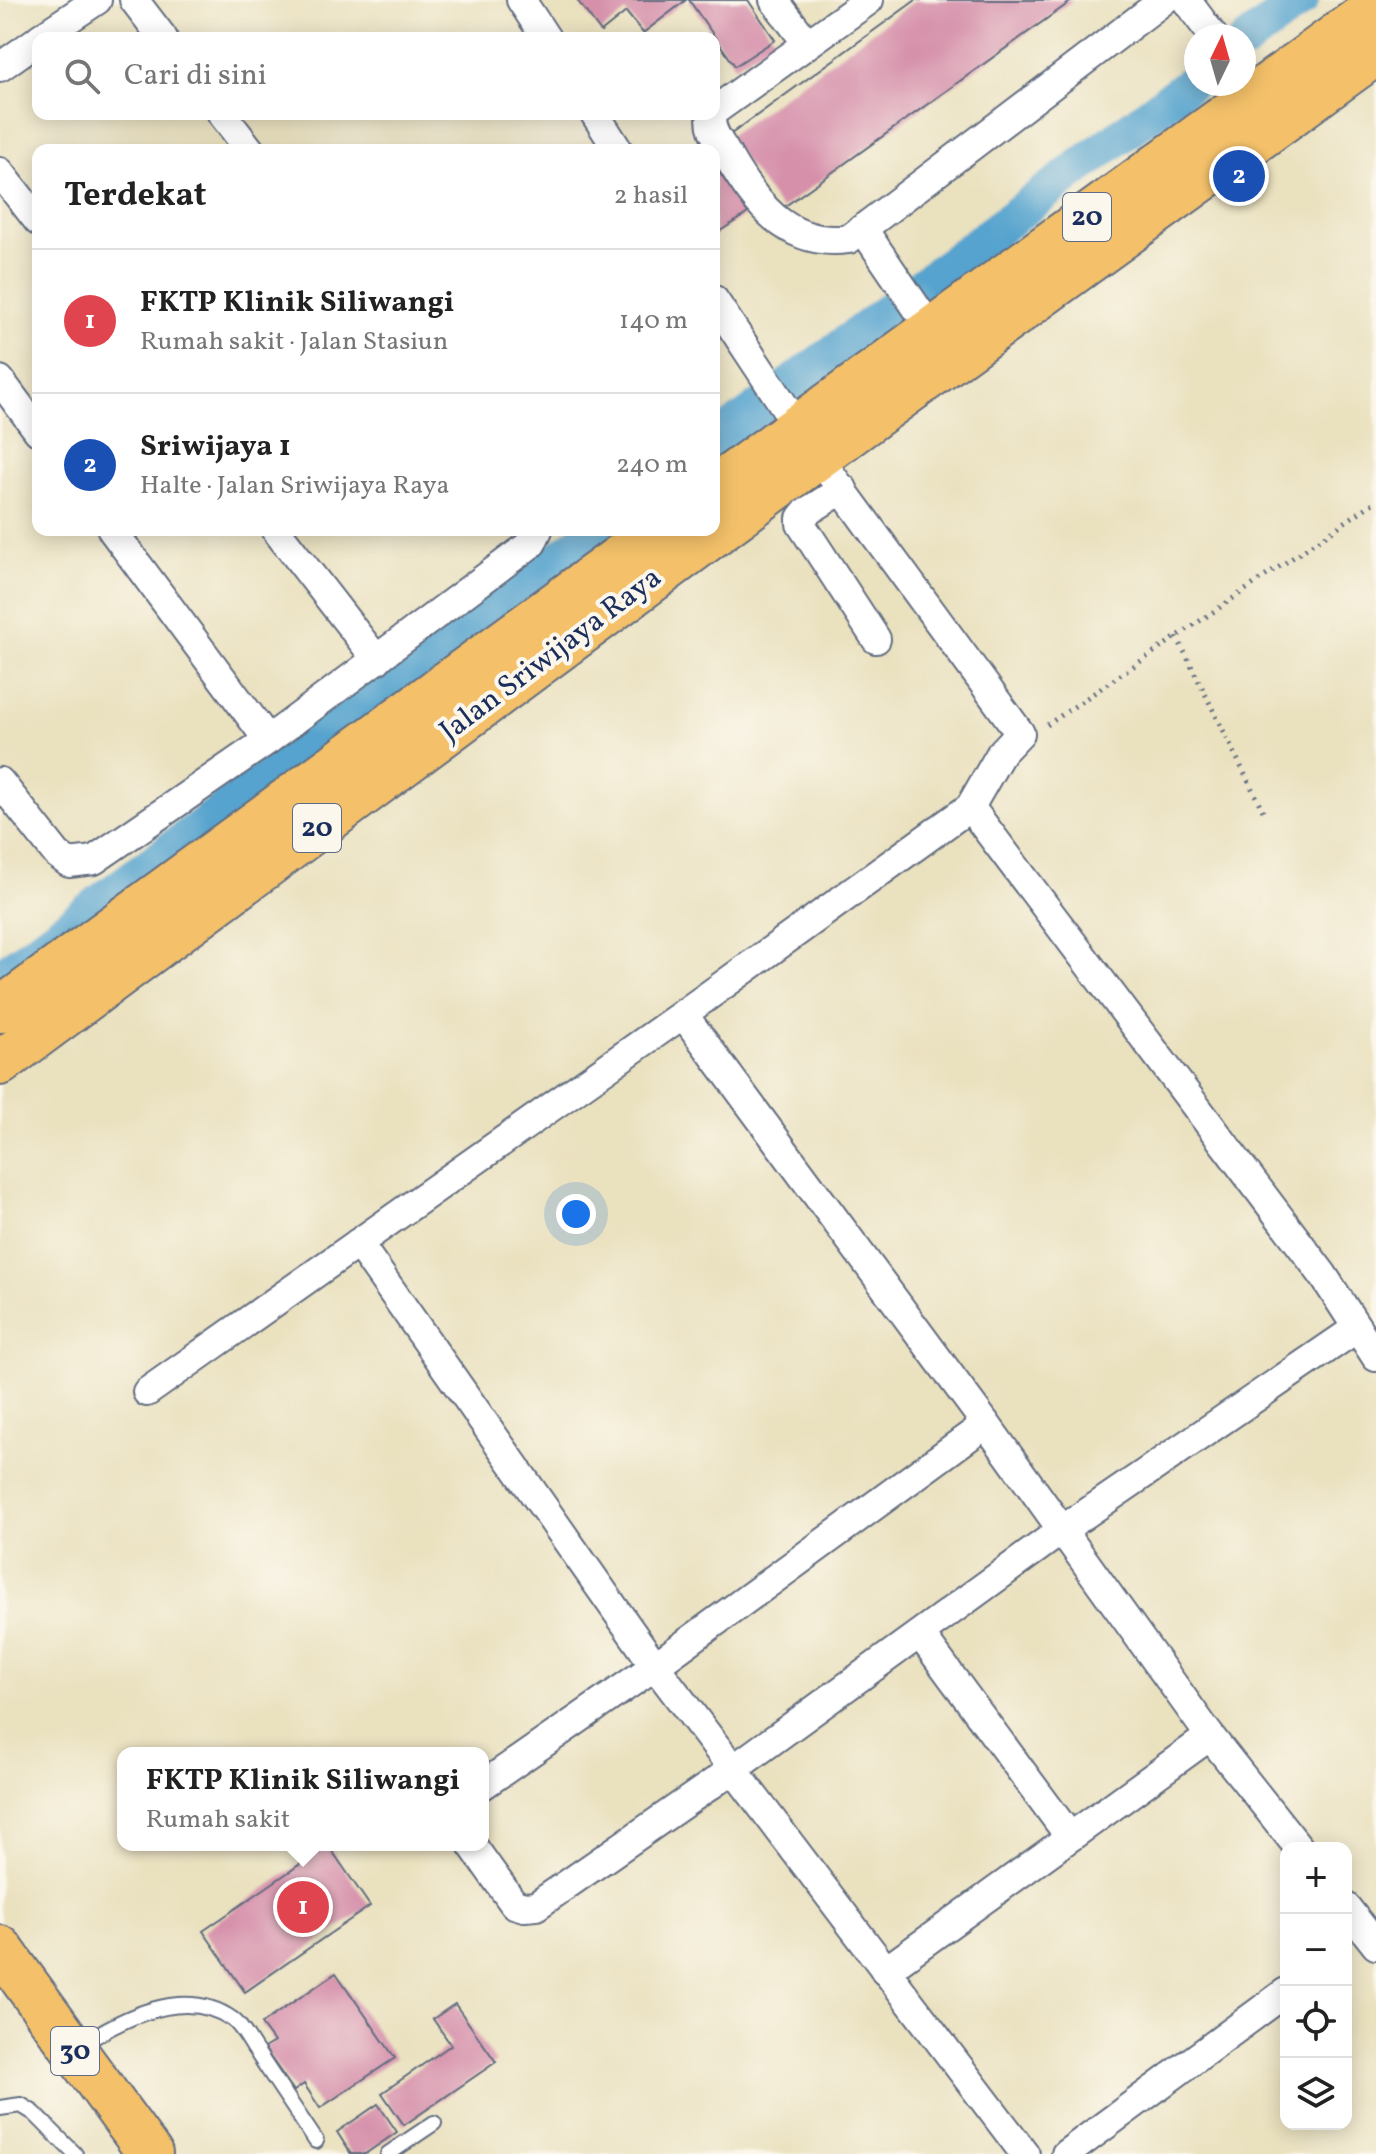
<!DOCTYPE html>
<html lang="id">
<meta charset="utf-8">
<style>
:root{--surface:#fff;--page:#f6f6f6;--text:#222;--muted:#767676;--line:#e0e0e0;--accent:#c8321e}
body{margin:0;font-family:Vollkorn,serif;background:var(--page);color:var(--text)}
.controls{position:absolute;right:24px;bottom:24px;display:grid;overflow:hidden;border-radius:16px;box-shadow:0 4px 20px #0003}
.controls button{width:72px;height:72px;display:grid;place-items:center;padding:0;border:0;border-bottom:2px solid var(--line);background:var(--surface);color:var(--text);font:40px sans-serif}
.compass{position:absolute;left:1184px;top:24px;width:72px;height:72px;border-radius:50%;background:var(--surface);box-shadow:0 4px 20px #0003;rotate:5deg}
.you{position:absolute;left:576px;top:1214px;width:28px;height:28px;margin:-20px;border:6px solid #fff;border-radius:50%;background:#1a73e8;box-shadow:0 0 0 12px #1a73e833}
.badge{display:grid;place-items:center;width:52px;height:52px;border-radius:50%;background:var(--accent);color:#fff;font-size:26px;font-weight:700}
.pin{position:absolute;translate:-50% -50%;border:4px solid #fff;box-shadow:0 2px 8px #0006}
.popup{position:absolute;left:117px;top:1747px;width:372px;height:104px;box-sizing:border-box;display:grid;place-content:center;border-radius:16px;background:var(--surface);filter:drop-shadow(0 2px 6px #0005);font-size:26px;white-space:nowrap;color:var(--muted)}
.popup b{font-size:30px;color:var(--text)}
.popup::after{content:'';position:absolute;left:50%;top:100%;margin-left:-16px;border:16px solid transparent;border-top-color:var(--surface)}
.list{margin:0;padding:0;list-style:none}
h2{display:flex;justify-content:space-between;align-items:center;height:104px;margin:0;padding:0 32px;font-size:34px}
h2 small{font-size:26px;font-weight:400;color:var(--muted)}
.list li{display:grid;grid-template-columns:52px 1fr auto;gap:24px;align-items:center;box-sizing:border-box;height:144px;padding:0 32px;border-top:2px solid var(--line)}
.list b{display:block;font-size:30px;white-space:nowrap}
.list p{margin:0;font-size:26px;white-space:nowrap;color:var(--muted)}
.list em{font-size:26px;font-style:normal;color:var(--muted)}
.icon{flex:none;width:44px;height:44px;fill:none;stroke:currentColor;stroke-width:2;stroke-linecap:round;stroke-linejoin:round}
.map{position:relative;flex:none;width:1376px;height:2154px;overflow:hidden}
.search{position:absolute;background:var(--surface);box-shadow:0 4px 20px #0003;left:32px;top:32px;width:688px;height:88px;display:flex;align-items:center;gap:20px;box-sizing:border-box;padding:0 28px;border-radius:16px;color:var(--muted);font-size:30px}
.panel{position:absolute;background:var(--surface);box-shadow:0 4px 20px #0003;left:32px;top:144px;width:688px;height:392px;border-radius:16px}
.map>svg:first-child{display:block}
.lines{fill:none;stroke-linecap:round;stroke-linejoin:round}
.canal{stroke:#55a3ce;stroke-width:36}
.building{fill:#d690aa}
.service-casing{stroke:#636d80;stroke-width:18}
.minor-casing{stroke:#636d80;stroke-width:32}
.primary-casing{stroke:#636d80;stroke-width:48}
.path{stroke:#636d80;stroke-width:5;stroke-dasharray:2 6;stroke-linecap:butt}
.service{stroke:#fff;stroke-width:14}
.minor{stroke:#fff;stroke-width:28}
.primary{stroke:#f4c16a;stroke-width:44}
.labels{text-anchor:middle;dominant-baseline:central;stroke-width:8;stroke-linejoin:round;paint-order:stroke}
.shield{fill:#fbf7ec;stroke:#5e6b89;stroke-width:2}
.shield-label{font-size:28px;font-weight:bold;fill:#1b2f5e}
.street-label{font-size:30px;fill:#1b2f5e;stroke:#fbf7ec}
</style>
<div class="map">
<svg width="1376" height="2154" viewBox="0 0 1376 2154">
<rect width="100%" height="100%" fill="#fbf7ec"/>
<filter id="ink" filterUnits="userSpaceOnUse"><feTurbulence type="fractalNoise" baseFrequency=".0125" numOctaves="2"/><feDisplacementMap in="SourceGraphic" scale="16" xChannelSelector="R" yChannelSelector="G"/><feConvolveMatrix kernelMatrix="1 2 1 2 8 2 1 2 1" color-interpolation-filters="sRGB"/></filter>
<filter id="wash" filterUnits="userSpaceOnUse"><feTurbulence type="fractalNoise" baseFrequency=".006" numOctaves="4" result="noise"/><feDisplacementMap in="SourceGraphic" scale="32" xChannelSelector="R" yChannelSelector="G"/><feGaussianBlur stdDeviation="1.8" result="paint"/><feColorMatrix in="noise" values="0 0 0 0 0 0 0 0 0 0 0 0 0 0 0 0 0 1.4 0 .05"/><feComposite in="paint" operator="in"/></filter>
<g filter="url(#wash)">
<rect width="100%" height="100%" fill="#eae1bf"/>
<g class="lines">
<!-- canal -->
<g class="canal">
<path d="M1244,43L1301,0"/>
<path d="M714,442L1196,79"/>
<path d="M0,977L597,530"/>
</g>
</g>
<g id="blocks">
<!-- building -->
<g class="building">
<path d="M577,0H686L643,33L626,12L601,32Z"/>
<path d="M689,0H748L775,40L735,66Z"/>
<path d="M916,0H1073L781,209L727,137Z"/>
<path d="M714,165L748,213L714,235Z"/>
<path d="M328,1845L370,1906L245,1992L203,1931Z"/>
<path d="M336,1973L395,2058L320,2108L304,2084L294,2091L264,2048L274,2042L261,2024Z"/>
<path d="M455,2004L496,2062L404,2125L382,2093L451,2045L433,2019Z"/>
<path d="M378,2104L397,2132L365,2154H351L337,2132Z"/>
</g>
</g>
</g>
<g filter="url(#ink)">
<use href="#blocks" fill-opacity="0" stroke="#636d80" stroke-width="2"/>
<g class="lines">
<defs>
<g id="service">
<path d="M78,2047C120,2019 184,1985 232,2019C241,2025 248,2039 254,2048C275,2079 295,2110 316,2141"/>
<path d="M0,2108L21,2105L34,2113L75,2154"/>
<path d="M388,2154L434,2123"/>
</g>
<g id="minor">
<path d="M134,0L163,38"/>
<path d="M521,0L546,38"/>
<path d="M774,0L807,43"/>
<path d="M1186,0L1213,36"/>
<path d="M40,38L97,0"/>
<path d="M0,67L38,40"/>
<path d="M714,111L869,0"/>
<path d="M222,114L250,150"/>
<path d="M595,114L618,150"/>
<path d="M712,114C708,128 719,141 726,153C753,201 787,248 849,239L1164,0"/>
<path d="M0,172L38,221"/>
<path d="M863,229L931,329"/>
<path d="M0,380L38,431"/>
<path d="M843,489L805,513L801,518V524L876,639"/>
<path d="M112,530L268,740"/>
<path d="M276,530L377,660"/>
<path d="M0,782L57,854L69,863L94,860L268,740L532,543L538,530"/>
<path d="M970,807L1323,1275L1376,1357"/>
<path d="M683,1014L986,1424L1210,1736L1299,1848"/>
<path d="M358,1243L655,1666L1025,2154"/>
<path d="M147,1392L683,1014L970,807L1001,753L1020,733L818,457L714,300"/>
<path d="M920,1634L1070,1837"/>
<path d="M483,1785L655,1666L986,1424"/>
<path d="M472,1845L514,1904L524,1907L536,1906L732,1770L1062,1530L1357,1328"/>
<path d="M1346,1907L1376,1945"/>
<path d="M885,1971L1210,1736"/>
<path d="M1066,2154L1286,1992"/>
</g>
<g id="primary">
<path d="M714,488L1376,7"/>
<path d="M0,1010L657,530"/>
<path d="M0,1063L818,457L1376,53"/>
<path d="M0,1948L150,2154"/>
</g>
</defs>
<!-- service casing -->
<use href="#service" class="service-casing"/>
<!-- minor casing -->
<use href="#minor" class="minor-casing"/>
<!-- primary casing -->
<use href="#primary" class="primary-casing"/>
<!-- path -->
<g class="path">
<path d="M1177,637L1265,815"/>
<path d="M1047,725L1376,501"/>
</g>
<!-- service -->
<use href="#service" class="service"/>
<!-- minor -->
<use href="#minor" class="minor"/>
<!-- primary -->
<use href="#primary" class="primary"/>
</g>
</g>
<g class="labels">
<!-- shield labels -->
<g class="shield">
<rect x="1063" y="193" width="48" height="48" rx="6"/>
<rect x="293" y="804" width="48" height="48" rx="6"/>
<rect x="51" y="2027" width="48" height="48" rx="6"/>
</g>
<g class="shield-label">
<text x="1087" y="217">20</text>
<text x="317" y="828">20</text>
<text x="75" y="2051">30</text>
</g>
<!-- street labels -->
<g class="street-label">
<text transform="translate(551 655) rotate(-37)">Jalan Sriwijaya Raya</text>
</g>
</g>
</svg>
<div class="controls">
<button>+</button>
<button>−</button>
<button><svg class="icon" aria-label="locate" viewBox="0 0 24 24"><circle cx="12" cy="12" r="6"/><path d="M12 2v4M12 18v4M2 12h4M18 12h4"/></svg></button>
<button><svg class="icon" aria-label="layers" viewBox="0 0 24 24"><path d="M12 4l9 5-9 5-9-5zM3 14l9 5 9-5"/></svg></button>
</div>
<svg class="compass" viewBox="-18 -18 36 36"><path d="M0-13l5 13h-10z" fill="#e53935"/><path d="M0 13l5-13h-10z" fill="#767676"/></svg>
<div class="you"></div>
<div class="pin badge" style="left:303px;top:1907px;background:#e0444e">1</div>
<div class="popup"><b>FKTP Klinik Siliwangi</b>Rumah sakit</div>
<div class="pin badge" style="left:1239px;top:176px;background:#1a4fb4">2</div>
<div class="search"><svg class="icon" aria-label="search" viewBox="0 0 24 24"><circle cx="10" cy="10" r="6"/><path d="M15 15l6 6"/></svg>Cari di sini</div>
<section class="panel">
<h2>Terdekat<small>2 hasil</small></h2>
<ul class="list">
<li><span class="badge" style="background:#e0444e">1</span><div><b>FKTP Klinik Siliwangi</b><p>Rumah sakit · Jalan Stasiun</p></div><em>140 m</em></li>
<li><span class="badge" style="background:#1a4fb4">2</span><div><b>Sriwijaya 1</b><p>Halte · Jalan Sriwijaya Raya</p></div><em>240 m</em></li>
</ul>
</section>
</div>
